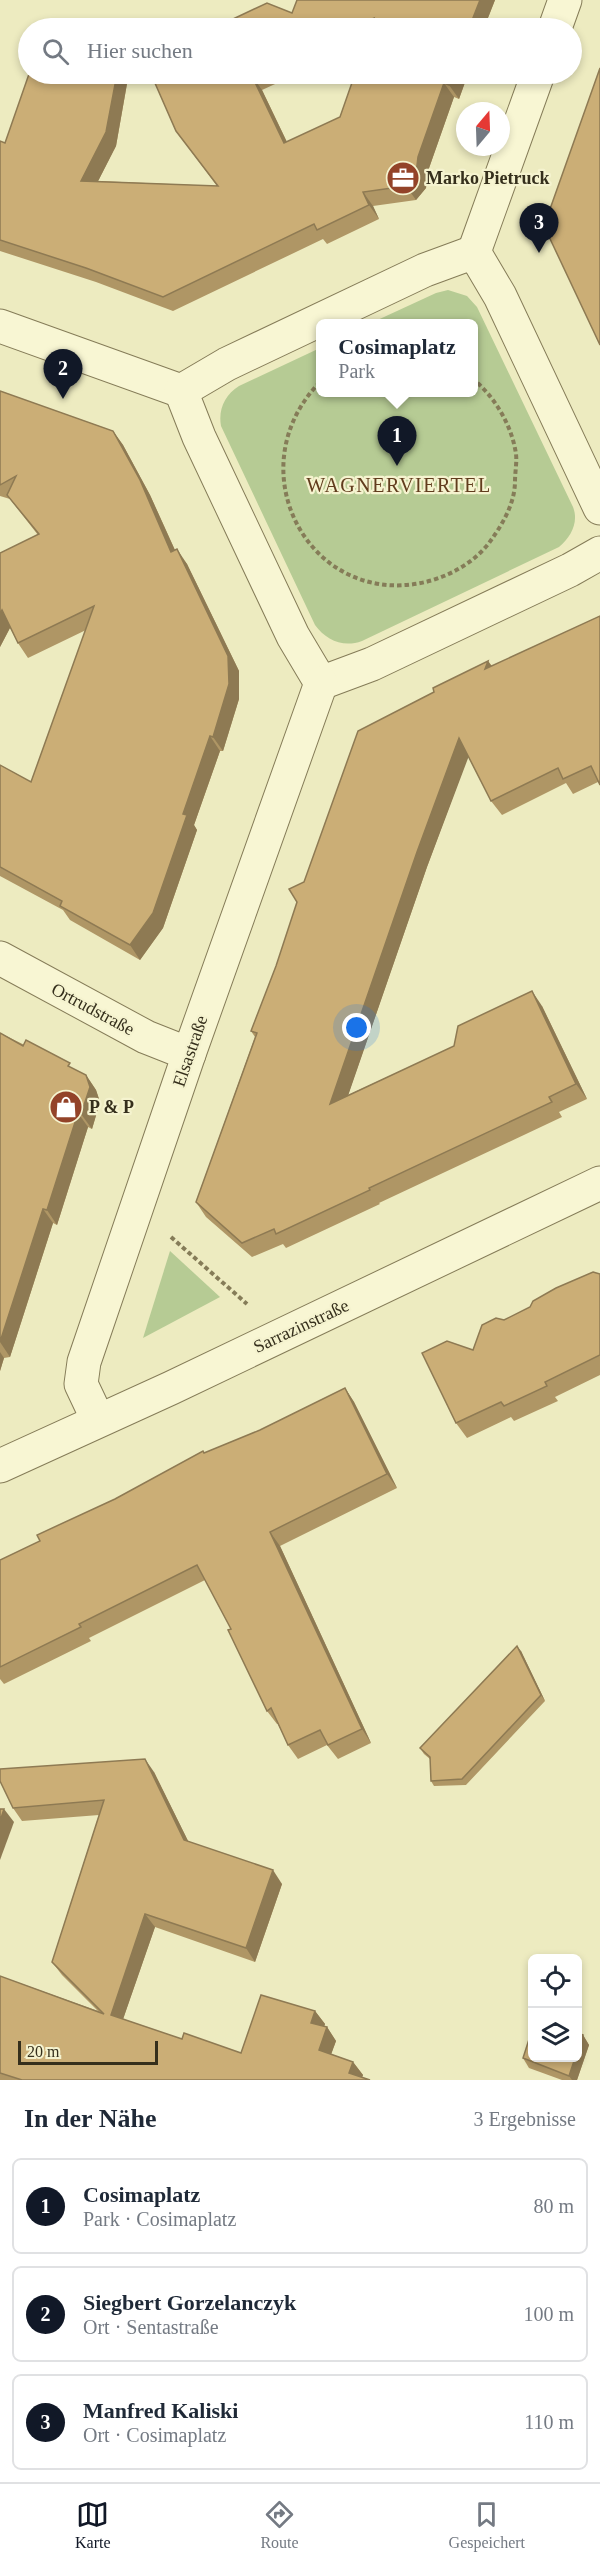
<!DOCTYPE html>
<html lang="de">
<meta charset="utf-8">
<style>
:root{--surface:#fff;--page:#f2f2f3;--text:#1f2937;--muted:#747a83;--line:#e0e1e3;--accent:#111827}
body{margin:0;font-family:Georgia,serif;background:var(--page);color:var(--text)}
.controls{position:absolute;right:18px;bottom:18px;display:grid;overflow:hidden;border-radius:9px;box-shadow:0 3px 9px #0003}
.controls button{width:54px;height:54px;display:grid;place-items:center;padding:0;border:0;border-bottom:2px solid var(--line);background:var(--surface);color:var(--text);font:30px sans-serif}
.compass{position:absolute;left:456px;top:102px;width:54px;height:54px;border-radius:50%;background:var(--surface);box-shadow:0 3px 9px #0003;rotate:19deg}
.scale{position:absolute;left:18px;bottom:15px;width:140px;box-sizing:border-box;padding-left:6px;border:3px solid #352f1c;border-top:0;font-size:16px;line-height:21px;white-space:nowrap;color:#352f1c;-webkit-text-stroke:4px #f5f3cf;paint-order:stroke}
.you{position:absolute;left:357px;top:1028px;width:21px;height:21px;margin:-15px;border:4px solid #fff;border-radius:50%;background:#1a73e8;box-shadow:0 0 0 9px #1a73e833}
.badge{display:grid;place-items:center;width:39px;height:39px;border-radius:50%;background:var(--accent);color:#fff;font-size:20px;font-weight:700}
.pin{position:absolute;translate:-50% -50px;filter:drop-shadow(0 2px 3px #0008)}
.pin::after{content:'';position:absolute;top:32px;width:21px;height:18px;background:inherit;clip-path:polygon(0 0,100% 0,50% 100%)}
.popup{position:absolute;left:316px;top:319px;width:162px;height:78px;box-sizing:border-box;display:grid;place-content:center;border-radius:9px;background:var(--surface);filter:drop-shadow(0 2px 4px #0005);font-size:20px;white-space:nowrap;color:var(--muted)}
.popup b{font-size:22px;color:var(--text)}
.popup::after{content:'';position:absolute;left:50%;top:100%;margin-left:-12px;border:12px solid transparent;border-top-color:var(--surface)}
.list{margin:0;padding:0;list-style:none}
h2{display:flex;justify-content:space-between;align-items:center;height:78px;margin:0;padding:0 24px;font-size:26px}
h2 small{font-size:20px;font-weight:400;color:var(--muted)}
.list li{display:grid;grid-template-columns:39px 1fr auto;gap:18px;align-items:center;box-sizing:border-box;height:96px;margin:0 12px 12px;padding:0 12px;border:2px solid var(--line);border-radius:9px}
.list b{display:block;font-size:22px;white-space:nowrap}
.list p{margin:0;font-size:20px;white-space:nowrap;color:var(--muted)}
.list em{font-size:20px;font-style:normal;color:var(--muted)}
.icon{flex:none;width:33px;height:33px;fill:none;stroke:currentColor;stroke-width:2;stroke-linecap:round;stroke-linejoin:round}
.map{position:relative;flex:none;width:600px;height:2080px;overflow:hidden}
.search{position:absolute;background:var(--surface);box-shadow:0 3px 9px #0003;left:18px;right:18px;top:18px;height:66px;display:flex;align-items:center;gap:15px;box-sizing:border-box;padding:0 21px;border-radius:33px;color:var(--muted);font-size:22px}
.sheet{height:402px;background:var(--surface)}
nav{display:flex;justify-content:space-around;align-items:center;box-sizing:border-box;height:84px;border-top:2px solid var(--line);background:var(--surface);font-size:16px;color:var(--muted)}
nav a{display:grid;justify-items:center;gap:3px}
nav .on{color:var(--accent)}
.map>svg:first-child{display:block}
.green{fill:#b6cb94}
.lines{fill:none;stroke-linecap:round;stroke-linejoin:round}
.street-casing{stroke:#857c58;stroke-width:35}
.path{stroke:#857c58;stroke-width:4;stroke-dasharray:4.5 3;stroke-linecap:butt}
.street{stroke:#f8f6d3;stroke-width:33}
.wall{fill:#af9665}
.shaded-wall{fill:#8e7a53}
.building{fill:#cbae76;stroke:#8e7a53;stroke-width:1.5}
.labels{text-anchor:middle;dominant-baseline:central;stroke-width:4.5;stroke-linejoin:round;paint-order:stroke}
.poi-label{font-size:18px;font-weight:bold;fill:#352f1c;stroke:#f5f3cf;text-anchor:start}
.street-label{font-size:18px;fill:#352f1c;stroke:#f5f3cf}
.neighbourhood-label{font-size:20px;letter-spacing:1.5px;fill:#613c1d;stroke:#f5f3cf}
</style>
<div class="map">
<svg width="600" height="2080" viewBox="0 0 600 2080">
<rect width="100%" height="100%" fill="#edebc0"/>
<!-- green -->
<g class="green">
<path d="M448,290L467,296L477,307L573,507C579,522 571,537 559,547L362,641C343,648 326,640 315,625L221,426C218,409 225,395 239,386L320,348V392H474V324L371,323L436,293Z"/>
<path d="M170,1251L220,1297L143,1338Z"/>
</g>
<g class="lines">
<defs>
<g id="street">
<path d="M555,28L565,0"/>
<path d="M474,252L538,74"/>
<path d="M0,326L181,391"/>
<path d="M321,683L293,636L199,437L181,391L227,364L425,270L474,252L500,296L600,508"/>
<path d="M321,683L372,664L570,570L600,553"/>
<path d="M0,958L146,1037L189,1054"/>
<path d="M98,1420L81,1384L84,1362L189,1054L321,683"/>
<path d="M0,1466L171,1388L600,1183"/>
</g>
</defs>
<!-- street casing -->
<use href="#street" class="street-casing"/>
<!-- path -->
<g class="path">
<path d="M320,382C233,471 313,615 433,580C455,573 475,561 489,543C502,525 515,504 515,481C515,472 517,463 516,454C512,426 495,397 474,380"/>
<path d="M171,1237L247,1304"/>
</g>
<!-- street -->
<use href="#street" class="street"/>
</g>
<!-- wall -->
<g class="wall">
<path d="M297,0H495L484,28H214L292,13Z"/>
<path d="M151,74H297L262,90L287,142L340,117L355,74H468L459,99L454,97L428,171L426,188L416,200L373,206L379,219L327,244L323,239L173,311L96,282L0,251V141L5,143L128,78L116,146L98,181L217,186L176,131Z"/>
<path d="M0,391L113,431L123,445L150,495L175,550L187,564L239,671V699L223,751H220L194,825L197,830L163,928L140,960L70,920L63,910L0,876V765L31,782L86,630L28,658L18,643L10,628L0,647V553L38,535L10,499L0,496Z"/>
<path d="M600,616L598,782L573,794L566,783L502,815L491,801L468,756L427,867L348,1095L542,1006L587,1099L559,1112L562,1117L379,1203L380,1204L286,1248L283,1244L252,1257L206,1217L196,1202L255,1037L251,1031L276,966L304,882L434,692L488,661L492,666Z"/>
<path d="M0,1033L86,1075L96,1090L100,1102L92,1129L88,1127L57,1225L53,1223L10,1357L4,1358L0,1371Z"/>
<path d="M600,1274V1375L555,1397L558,1401L514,1421L511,1417L467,1438L456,1423L473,1350L504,1320Z"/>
<path d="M345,1388L354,1402L397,1488L280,1546L371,1743L338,1759L327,1745L298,1759L288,1745L278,1724H277L267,1711L231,1629L205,1580L89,1638L91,1641L4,1684L0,1679V1560L40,1541L115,1499L204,1453L260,1430Z"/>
<path d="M521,1651L545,1701L466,1785L434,1786L431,1781L430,1759L424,1754L420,1748Z"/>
<path d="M154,1772L188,1841L282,1884L255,1962L155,1927L123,2019L182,2039L241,2053L315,2011L325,2024L324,2026L327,2027L336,2041L331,2054L353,2062L363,2075L362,2077L370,2080H0V1976L98,2011L62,1975L52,1962L99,1815L22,1821L13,1808Z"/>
<path d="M583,2035L589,2045L577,2080H562L529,2068L523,2058Z"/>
</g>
<!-- shaded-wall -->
<g class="shaded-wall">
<path d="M480,0H495L484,28H469Z"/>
<path d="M117,74H125L128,78L116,146L91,195L81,181Z"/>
<path d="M453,74H468L459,99L449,85Z"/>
<path d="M252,76L262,90L294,157L284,143Z"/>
<path d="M444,83L454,97L428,171L426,188L416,200L406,186Z"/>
<path d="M363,192L373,206L379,219L369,205Z"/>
<path d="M113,431L123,445L150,495L182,566L171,552Z"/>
<path d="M177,549L187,564L239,671V699L223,751L213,737Z"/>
<path d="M2,610L12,624L0,647V614Z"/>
<path d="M488,661L498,676L485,669Z"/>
<path d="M210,736L220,751L194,825L197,830L163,928L140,960L130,945L183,814Z"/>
<path d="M459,738L470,753L427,867L340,1119L330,1104L417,852Z"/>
<path d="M532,991L542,1006L587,1099L576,1084Z"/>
<path d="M86,1075L96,1090L100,1102L92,1129L81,1114Z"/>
<path d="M78,1113L88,1127L57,1225L47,1210Z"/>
<path d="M43,1209L53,1223L10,1357L0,1342Z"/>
<path d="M0,1352L4,1358L0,1371Z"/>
<path d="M345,1388L354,1402L397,1488L387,1474Z"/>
<path d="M270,1532L280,1546L371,1743L362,1729Z"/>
<path d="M517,1646L521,1651L545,1701L541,1695Z"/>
<path d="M145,1759L154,1772L194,1853L184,1840Z"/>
<path d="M4,1809L14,1822L0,1860V1821Z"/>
<path d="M273,1870L282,1884L255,1962L246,1948Z"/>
<path d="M145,1914L155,1927L120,2028L111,2015Z"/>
<path d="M315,2011L325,2024L321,2036L311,2023Z"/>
<path d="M327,2027L336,2041L328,2063L319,2050Z"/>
<path d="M583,2035L589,2045L577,2080H572L569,2076L575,2058H578V2050Z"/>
<path d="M353,2062L363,2075L361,2080L349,2073Z"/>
</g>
<!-- building -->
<g class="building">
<path d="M297,0H480L469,28H371L374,18L352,28H214L267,3L292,13Z"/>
<path d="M600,68V345L544,226Z"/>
<path d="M29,74H117L106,132L81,181L218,186L176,131L151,74H257L252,76L284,143L340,117L355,74H453L449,85L444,83L418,157L416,174L406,186L363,192L369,205L317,230L314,224L163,297L86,268L0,240V141L5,143Z"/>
<path d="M0,391L113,431L140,480L171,552L177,549L228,656L229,684L213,737L210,736L183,814L187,815L153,913L130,945L60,906L62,901L0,867V765L31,782L94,606L18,643L2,610L0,614V553L39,534L7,495L16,476L0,485Z"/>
<path d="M600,616V785L591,766L563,779L558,768L491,801L459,738L417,852L330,1104L454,1046L458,1026L532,991L576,1084L549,1097L552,1102L369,1188L370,1190L276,1234L274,1229L242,1243L196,1202L257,1033L251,1031L276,966L297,902L289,889L304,882L358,731L434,692L433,688L488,661L485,669Z"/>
<path d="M0,1033L23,1046L26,1040L70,1063L68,1066L86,1075L90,1087L81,1114L78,1113L47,1210L43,1209L0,1342Z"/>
<path d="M593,1272L600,1274V1355L545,1382L547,1386L504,1406L501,1402L456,1423L422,1353L447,1341L473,1350L482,1325L496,1318L504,1320L530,1307L533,1301L556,1288Z"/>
<path d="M345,1388L387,1474L270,1532L362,1729L328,1745L320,1730L288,1745L271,1708L267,1711L228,1630L231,1629L197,1565L79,1624L81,1627L0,1667V1560L40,1541L37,1535L115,1499L203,1451L204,1453L260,1430Z"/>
<path d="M517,1646L541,1695L462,1779L431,1781L430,1757L420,1748Z"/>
<path d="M145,1759L184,1840L273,1870L246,1948L145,1914L111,2015L182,2039L184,2033L241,2053L261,1995L315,2011L311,2023L327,2027L319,2050L353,2062L349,2073L370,2080H22L0,2073V1976L104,2014L52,1962L104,1800L13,1808L0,1781V1769Z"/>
<path d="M0,1809H4L0,1821Z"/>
<path d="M532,2030V2058H575L569,2076L523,2058Z"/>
<path d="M578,2033L583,2035L578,2050Z"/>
</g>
<!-- icons -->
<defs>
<symbol id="office-disc" viewBox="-11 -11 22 22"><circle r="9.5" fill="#934329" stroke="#f5f3cf"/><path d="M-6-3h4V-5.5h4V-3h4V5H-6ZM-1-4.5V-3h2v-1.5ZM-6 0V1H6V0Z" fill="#fff"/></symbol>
<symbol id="shop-disc" viewBox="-11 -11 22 22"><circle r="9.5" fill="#934329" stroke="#f5f3cf"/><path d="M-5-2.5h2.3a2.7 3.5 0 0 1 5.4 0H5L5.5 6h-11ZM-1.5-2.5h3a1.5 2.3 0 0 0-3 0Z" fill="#fff"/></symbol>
</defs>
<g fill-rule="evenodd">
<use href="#office-disc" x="384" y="159" width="38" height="38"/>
<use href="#shop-disc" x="47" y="1088" width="38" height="38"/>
</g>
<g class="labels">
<!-- poi labels -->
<g class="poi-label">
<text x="426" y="178">Marko Pietruck</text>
<text x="89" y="1107">P &amp; P</text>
</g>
<!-- street labels -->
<g class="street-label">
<text transform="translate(93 1009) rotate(28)">Ortrudstraße</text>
<text transform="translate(190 1051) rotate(-71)">Elsastraße</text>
<text transform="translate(301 1326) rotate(-25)">Sarrazinstraße</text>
</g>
<!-- neighbourhood labels -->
<g class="neighbourhood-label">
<text x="399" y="485">WAGNERVIERTEL</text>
</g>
</g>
</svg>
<div class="controls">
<button><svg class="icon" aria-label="locate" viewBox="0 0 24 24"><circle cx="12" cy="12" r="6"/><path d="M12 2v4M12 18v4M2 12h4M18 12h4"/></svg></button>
<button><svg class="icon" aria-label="layers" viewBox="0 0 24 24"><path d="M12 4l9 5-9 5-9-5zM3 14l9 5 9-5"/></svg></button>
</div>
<svg class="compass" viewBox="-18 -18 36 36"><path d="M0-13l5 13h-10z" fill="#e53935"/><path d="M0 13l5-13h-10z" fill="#747a83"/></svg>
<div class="scale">20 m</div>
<div class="you"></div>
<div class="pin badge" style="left:397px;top:466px">1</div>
<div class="popup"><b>Cosimaplatz</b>Park</div>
<div class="pin badge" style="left:63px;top:399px">2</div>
<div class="pin badge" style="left:539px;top:253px">3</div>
<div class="search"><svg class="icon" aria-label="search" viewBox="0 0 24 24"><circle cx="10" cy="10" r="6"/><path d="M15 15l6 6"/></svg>Hier suchen</div>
</div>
<section class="sheet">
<h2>In der Nähe<small>3 Ergebnisse</small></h2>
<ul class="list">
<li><span class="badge">1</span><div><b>Cosimaplatz</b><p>Park · Cosimaplatz</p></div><em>80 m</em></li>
<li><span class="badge">2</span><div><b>Siegbert Gorzelanczyk</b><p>Ort · Sentastraße</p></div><em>100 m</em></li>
<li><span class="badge">3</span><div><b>Manfred Kaliski</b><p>Ort · Cosimaplatz</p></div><em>110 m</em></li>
</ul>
</section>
<nav>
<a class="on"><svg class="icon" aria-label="map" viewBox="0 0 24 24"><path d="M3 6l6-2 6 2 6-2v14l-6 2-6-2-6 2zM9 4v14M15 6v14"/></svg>Karte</a>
<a><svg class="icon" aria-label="directions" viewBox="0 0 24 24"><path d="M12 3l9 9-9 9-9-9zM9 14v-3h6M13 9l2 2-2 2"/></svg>Route</a>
<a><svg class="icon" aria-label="saved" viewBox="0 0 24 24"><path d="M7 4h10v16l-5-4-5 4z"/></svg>Gespeichert</a>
</nav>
